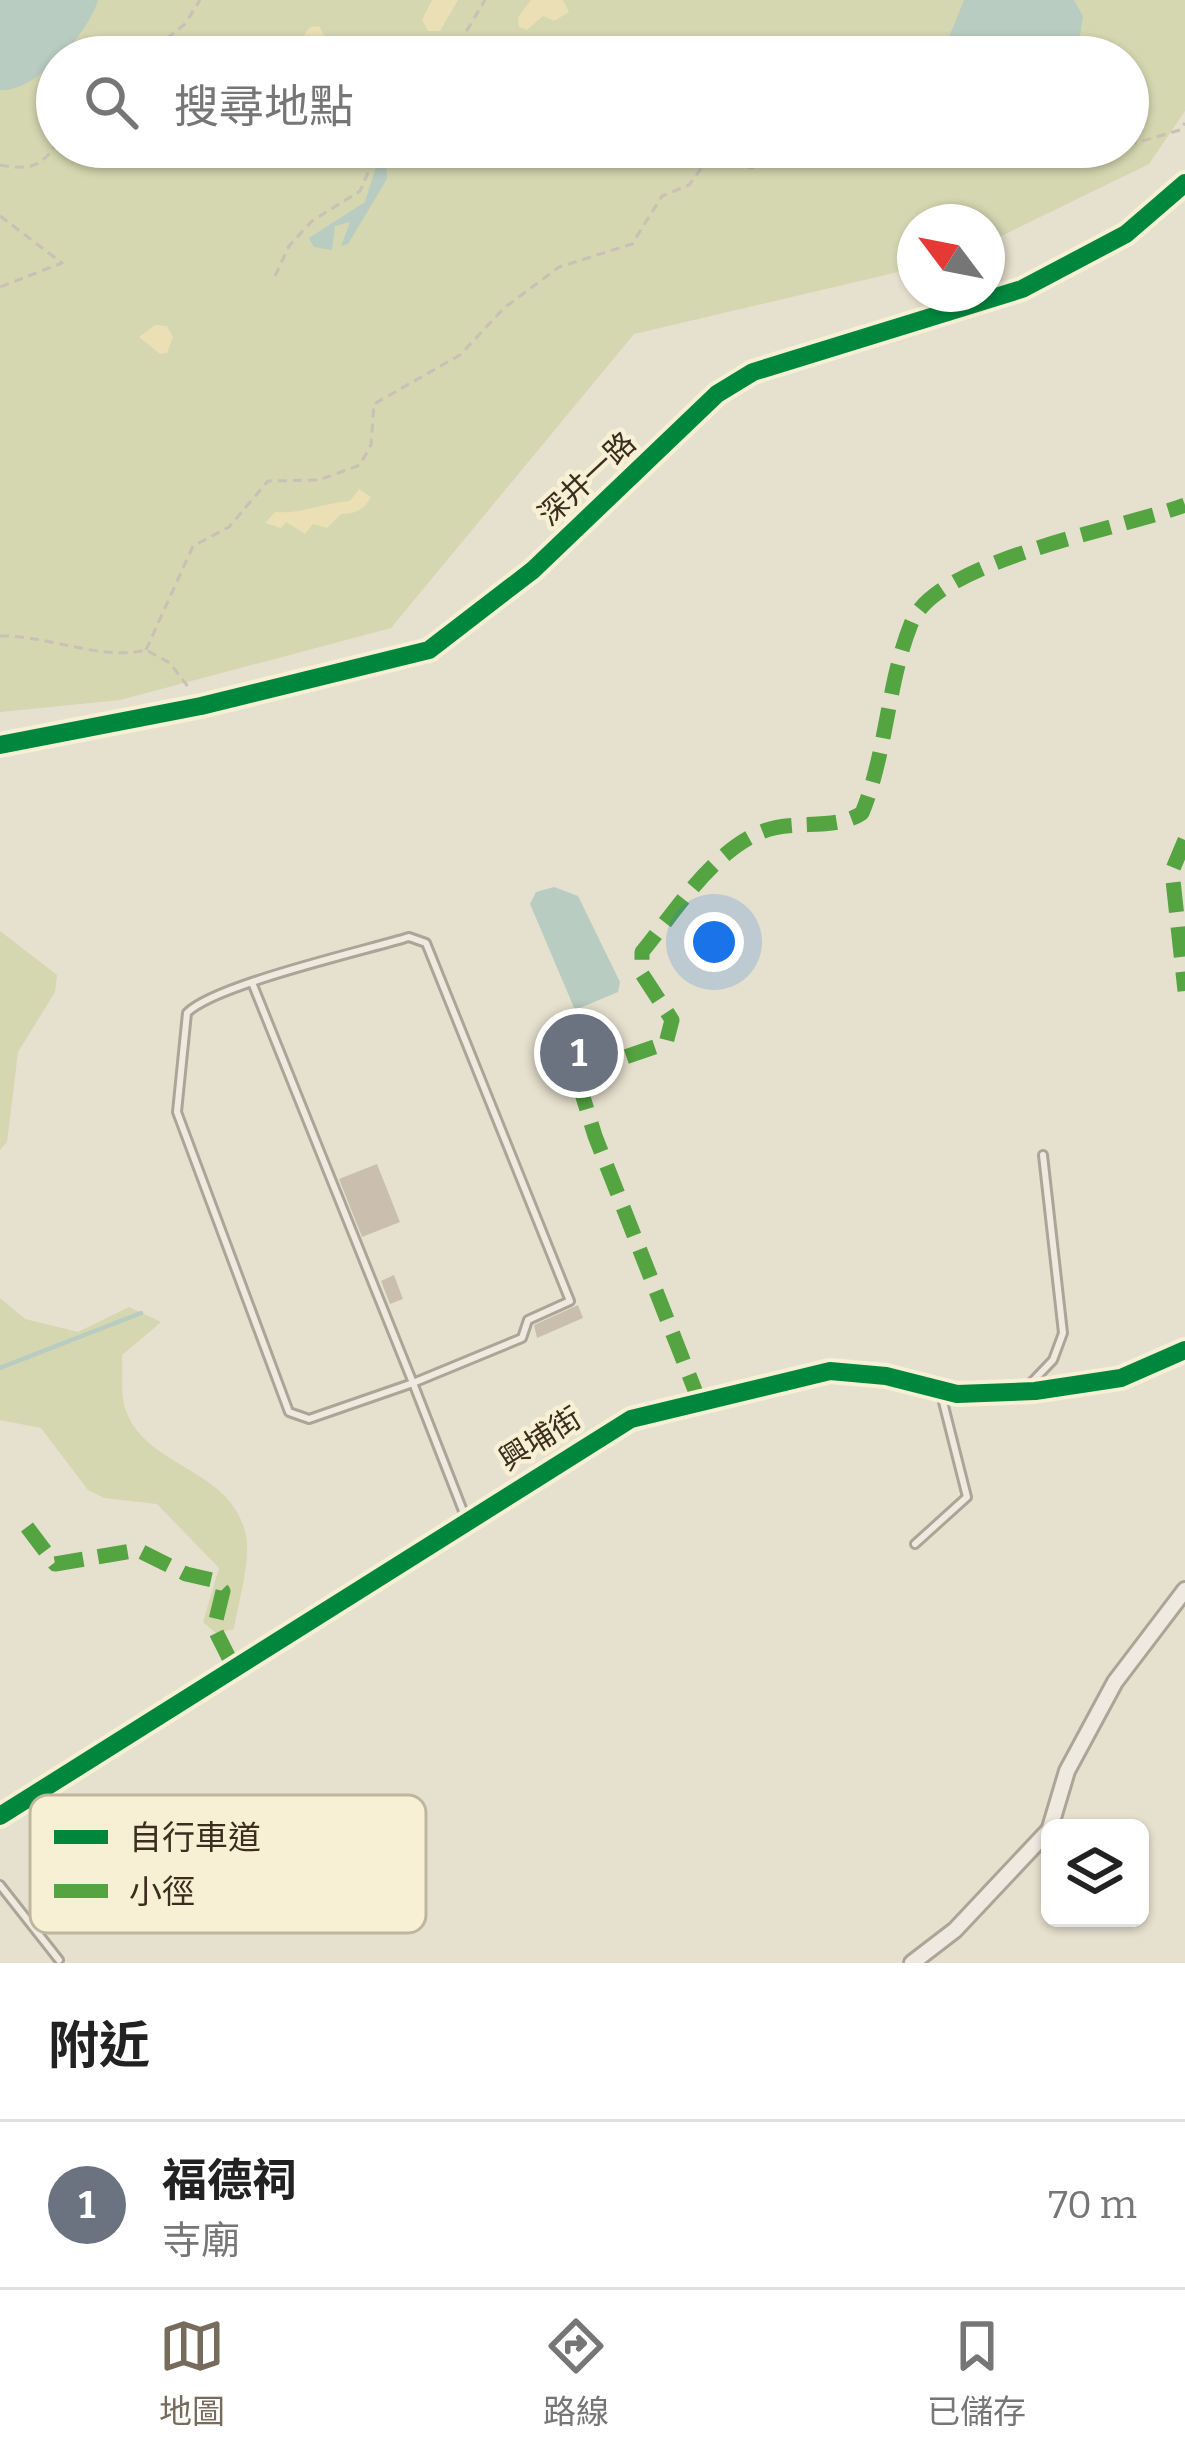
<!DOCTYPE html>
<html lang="zh-TW">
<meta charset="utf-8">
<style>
:root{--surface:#fff;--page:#f2f2f2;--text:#222;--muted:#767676;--line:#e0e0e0;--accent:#776c5c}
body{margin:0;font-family:Bitter,"Noto Sans TC",serif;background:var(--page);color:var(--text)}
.controls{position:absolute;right:36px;bottom:36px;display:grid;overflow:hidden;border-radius:18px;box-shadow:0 3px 9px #0004}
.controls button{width:108px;height:108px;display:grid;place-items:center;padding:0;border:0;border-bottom:3px solid var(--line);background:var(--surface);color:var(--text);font:60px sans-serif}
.compass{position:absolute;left:897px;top:204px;width:108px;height:108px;border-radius:50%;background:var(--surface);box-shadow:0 3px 9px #0004;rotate:302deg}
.you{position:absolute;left:714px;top:942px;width:42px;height:42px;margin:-30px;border:9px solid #fff;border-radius:50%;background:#1a73e8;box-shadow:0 0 0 18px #1a73e833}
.badge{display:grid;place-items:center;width:78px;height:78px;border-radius:50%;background:var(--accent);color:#fff;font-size:39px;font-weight:700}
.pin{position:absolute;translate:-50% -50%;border:6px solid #fff;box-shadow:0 3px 12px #0006}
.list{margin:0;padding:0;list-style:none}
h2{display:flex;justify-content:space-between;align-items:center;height:156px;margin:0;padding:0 48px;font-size:51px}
h2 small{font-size:39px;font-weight:400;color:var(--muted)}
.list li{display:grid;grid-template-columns:78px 1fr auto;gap:36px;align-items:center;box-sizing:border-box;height:168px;padding:0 48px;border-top:3px solid var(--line)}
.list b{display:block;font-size:45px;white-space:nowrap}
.list p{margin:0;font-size:39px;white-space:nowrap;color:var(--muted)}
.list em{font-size:39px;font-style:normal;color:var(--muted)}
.icon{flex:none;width:66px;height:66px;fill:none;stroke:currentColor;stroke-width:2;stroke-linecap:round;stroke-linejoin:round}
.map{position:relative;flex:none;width:1185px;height:1963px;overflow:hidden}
.search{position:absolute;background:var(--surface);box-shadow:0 3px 9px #0004;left:36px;right:36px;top:36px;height:132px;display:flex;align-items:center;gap:30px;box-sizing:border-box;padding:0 42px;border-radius:66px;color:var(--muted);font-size:45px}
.sheet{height:324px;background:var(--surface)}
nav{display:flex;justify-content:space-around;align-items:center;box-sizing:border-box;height:168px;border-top:3px solid var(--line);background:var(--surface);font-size:33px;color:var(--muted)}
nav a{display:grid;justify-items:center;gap:6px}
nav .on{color:var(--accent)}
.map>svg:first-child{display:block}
.green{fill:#d4d7b0;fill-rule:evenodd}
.sand{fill:#eadfb5}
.water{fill:#b9ccc2}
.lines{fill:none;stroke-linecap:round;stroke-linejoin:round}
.stream{stroke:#b9ccc2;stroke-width:4.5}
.building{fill:#cabfaf}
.lane-casing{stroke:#aba597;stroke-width:12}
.street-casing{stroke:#aba597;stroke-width:20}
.secondary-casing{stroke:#9b9486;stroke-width:24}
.path{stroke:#c7c1b6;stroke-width:3;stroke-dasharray:9 6;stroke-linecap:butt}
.lane{stroke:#eeeae0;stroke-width:6}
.street{stroke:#eeeae0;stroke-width:14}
.secondary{stroke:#eeeae0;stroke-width:18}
.quiet{stroke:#54a441;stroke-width:15;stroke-dasharray:30 15;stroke-linecap:butt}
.cycleway-casing{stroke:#f7f0d4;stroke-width:26}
.cycleway{stroke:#00873e;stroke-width:18}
.labels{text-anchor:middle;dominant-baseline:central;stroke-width:9;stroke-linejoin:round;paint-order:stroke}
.street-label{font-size:30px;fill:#3b2e1e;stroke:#f7f0d4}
.key{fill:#f7f0d4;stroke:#bfb69d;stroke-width:3}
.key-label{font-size:33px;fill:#3b2e1e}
</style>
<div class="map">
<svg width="1185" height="1963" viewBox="0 0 1185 1963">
<rect width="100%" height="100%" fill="#e6e0ce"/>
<!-- green -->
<g class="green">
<path d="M0,0H1185V111L1149,164L987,243V222H915V268L634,334L391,628L120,700L0,712ZM57,57H1128V147H57Z"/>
<path d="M0,931L57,975L55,992L18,1052L7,1142L0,1150Z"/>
<path d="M0,1298L25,1319L78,1332L129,1307L161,1322L122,1355C123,1372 120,1395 126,1411C147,1469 233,1468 246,1536C251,1562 238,1602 234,1629L216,1633L203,1622L219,1568L157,1504L104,1498L88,1490L41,1428L0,1420Z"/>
</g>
<!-- sand -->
<g class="sand">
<path d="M432,0H458L440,31H428L422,20Z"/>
<path d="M531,0H563L569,12L554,21L543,16L527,30L519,27L518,17Z"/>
<path d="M319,26L330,46L323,57H271L281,43L300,40L310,27Z"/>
<path d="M155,325L167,326L173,337L167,353L160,354L139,337Z"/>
<path d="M359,489L371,497C364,510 355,514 341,514L327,528L313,524L305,534L286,522L281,528L265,523L275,512C303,514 322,503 350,501Z"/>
</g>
<!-- water -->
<g class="water">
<path d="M0,0H98C89,32 36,93 0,90Z"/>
<path d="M964,0H1074L1083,16L1077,57H941Z"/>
<path d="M379,157L386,161L387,179L348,244L341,246L350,222L335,226L332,250L314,247L309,238L365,202Z"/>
<path d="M554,887L578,896L620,982L618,992L575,1010L530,904L536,892Z"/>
</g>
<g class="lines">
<!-- stream -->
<path class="stream" d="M0,1368L141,1313"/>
</g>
<!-- building -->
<g class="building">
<path d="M575,1041L592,1054L583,1065L566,1052Z"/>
<path d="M377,1164L400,1222L362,1237L339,1179Z"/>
<path d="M394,1275L403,1299L390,1304L381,1281Z"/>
<path d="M578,1305L583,1318L537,1338L534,1325Z"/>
</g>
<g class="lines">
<defs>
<g id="lane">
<path d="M253,985L413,1383L522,1338L528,1320L570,1301L426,943L409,937C363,951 214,985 187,1013L177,1112L289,1412L309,1419L413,1383L465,1516"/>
<path d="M1030,1384L1053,1360L1063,1333L1043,1155"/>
<path d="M915,1544L967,1497L941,1394"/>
<path d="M0,1885L59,1960"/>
</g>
<g id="street">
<path d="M1050,1828L1067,1771L1115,1682L1185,1590"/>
<path d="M912,1963L955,1930L1050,1829"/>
</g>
<g id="secondary">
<path d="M0,745L201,706L429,650L533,570L717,394L753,372L1022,289L1126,234L1185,183"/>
<path d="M0,1816L631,1419L830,1371L886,1376L957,1394L1035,1391L1121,1378L1185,1350"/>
</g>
</defs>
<!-- lane casing -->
<use href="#lane" class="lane-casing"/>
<!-- street casing -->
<use href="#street" class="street-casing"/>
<!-- secondary casing -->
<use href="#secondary" class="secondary-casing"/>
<!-- path -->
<g class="path">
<path d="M143,57L185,24L200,0"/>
<path d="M451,57L485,0"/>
<path d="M1128,145L1180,130L1185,123"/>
<path d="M970,147L1013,161L1116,147"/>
<path d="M0,165C29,170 42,168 57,142"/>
<path d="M0,216L62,263L0,287"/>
<path d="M275,276L289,246L312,221L360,191L379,147"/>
<path d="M0,636C49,635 99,661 146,650L170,663L189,688"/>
<path d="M146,650L193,546L229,527L268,481L319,480L360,465L371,445L374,404L460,355L504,308L559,267L632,244L662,196L689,185L708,159L752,168L797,147"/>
</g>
<!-- lane -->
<use href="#lane" class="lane"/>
<!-- street -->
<use href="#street" class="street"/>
<!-- secondary -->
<use href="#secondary" class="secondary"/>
<!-- quiet -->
<g class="quiet">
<path d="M1185,840L1172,871L1185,991"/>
<path d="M700,1403L595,1136L576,1074L666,1043L672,1020L642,974V952C674,913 712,852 761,832C792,819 836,831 862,813C887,752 887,684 911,624C935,560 1121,529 1185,505"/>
<path d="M27,1527L55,1564L138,1550L186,1574L212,1580L223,1591L214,1628L233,1666"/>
</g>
<defs>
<g id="cycleway">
<path d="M0,745L201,706L429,650L533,570L717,394L753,372L1022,289L1126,234L1185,183"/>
<path d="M0,1816L631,1419L830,1371L886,1376L957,1394L1035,1391L1121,1378L1185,1350"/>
</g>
</defs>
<!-- cycleway casing -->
<use href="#cycleway" class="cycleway-casing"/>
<!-- cycleway -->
<use href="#cycleway" class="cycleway"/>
</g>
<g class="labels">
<!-- street labels -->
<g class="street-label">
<text transform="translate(587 479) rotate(-43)">深井一路</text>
<text transform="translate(540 1439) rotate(-32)">興埔街</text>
</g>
</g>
<!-- legend -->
<rect x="30" y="1795" width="396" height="138" rx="18" class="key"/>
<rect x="54" y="1830" width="54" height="14" fill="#00873e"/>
<rect x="54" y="1884" width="54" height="14" fill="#54a441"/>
<g class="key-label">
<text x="129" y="1849">自行車道</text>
<text x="129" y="1903">小徑</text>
</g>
</svg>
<div class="controls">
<button><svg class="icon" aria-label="layers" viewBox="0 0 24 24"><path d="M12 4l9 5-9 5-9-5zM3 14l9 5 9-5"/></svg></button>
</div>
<svg class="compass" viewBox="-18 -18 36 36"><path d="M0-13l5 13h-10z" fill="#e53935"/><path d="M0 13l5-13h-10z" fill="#767676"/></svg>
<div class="you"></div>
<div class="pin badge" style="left:579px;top:1053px;background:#6b7280">1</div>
<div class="search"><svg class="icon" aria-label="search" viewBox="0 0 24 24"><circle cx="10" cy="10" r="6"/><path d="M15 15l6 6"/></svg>搜尋地點</div>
</div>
<section class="sheet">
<h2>附近<small></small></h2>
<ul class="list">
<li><span class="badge" style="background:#6b7280">1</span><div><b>福德祠</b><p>寺廟</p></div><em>70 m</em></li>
</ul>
</section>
<nav>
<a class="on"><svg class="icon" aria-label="map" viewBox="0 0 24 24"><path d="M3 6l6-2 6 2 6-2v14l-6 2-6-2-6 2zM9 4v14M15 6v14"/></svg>地圖</a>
<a><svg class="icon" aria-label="directions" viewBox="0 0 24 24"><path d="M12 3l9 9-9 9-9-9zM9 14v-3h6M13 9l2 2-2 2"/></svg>路線</a>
<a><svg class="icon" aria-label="saved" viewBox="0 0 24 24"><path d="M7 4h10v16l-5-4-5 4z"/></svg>已儲存</a>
</nav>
